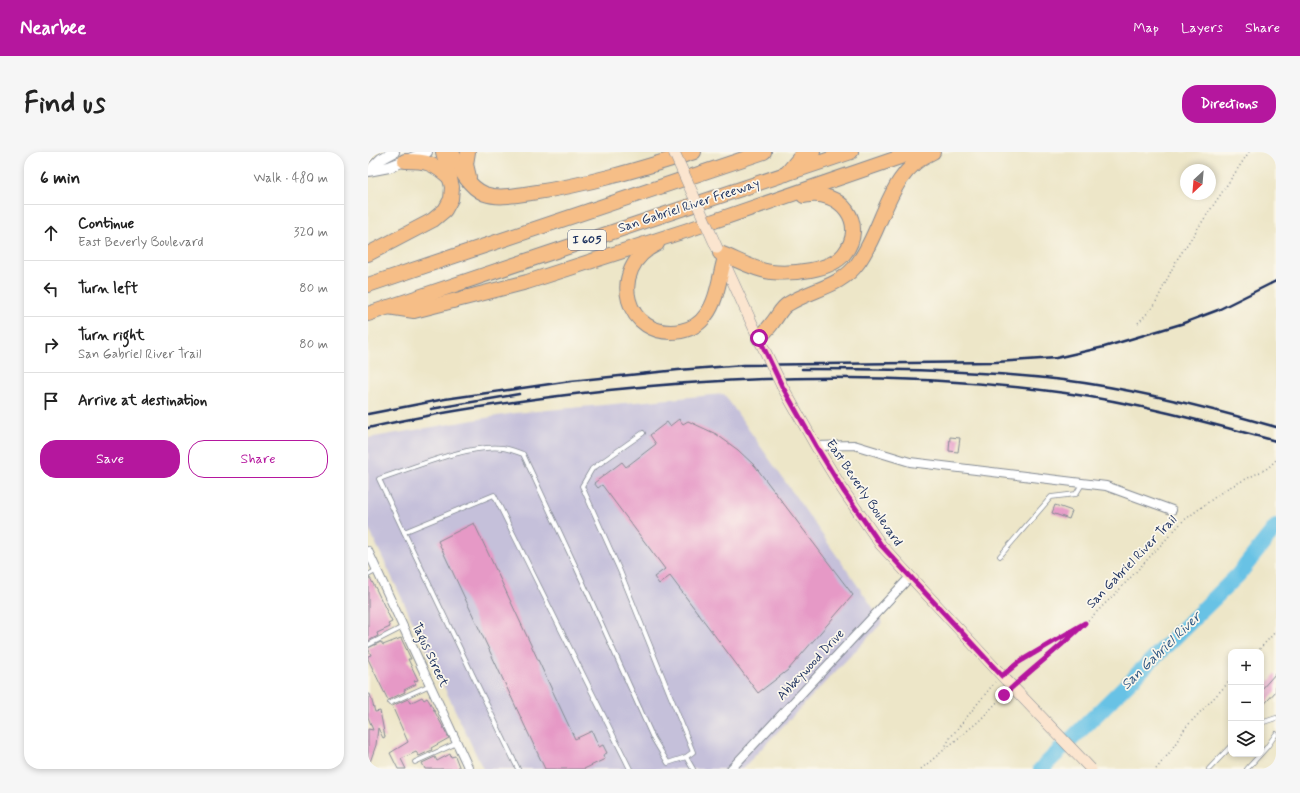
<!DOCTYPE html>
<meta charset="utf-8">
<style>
:root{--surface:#fff;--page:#f6f6f6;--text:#222;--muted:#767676;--line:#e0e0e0;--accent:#b5179e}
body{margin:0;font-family:Mynerve,sans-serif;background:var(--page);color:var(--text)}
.controls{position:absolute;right:12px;bottom:12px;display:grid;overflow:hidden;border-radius:8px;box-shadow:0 2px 6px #0003}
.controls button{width:36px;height:36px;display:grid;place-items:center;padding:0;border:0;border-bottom:1px solid var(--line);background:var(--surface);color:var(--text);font:20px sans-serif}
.compass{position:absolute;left:812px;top:12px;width:36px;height:36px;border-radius:50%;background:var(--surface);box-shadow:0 2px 6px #0003;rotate:206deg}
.stop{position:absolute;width:12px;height:12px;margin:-9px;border:3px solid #b5179e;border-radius:50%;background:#fff}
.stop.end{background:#b5179e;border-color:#fff;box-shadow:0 1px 4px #0008}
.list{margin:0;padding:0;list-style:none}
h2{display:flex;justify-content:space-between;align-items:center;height:52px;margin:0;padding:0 16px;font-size:17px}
h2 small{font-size:13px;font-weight:400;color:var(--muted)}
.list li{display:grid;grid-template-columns:26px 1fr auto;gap:12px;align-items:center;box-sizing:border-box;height:56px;padding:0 16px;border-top:1px solid var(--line)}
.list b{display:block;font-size:15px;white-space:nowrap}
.list p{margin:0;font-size:13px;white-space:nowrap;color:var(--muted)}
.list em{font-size:13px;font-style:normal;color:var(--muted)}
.actions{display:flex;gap:8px;padding:12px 16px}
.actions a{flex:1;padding:9px 0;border:1px solid var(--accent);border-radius:16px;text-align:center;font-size:14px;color:var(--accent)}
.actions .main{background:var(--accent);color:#fff}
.icon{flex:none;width:22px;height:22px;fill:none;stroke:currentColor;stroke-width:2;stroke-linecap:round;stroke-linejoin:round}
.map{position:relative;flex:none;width:908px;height:617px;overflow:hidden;border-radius:16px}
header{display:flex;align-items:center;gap:24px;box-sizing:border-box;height:56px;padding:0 20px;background:var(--accent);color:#fff}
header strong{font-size:19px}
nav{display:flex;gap:22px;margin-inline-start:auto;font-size:14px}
.intro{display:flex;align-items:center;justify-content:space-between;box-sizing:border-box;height:96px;padding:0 24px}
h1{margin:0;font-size:28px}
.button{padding:10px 18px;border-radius:16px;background:var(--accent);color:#fff;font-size:14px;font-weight:700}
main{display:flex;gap:24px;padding:0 24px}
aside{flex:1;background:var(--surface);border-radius:16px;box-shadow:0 2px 6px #0003}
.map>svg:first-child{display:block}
.industrial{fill:#c5c0da}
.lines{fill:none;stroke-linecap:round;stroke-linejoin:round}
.river{stroke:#68c2e5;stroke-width:16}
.building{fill:#e699c6}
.service-casing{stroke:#848a93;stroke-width:5.5}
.minor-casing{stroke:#848a93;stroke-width:10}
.tertiary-casing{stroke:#848a93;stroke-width:12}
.secondary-casing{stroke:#848a93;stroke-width:12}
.motorway-casing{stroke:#848a93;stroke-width:16}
.path{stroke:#848a93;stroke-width:1.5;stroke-dasharray:1 3;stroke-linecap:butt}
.service{stroke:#fff;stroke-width:4}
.minor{stroke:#fff;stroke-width:8}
.tertiary{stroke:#fff;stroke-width:10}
.secondary{stroke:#fbe5cf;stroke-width:11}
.motorway{stroke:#f6be87;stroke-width:14}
.rail{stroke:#1b2f5e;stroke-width:2.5}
.secondary-bridge-casing{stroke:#848a93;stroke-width:12;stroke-linecap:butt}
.secondary-bridge{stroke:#fbe5cf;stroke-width:11}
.route{stroke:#b5179e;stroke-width:5}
.labels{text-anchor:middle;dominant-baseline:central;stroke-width:3.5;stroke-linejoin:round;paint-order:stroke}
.shield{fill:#fbf7ec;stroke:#5e6b89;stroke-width:1}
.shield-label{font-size:12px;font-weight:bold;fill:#1b2f5e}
.street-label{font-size:13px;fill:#1b2f5e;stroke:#fbf7ec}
.water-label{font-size:14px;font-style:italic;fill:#325b86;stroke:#fbf7ec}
</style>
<header>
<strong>Nearbee</strong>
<nav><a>Map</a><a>Layers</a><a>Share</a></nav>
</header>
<div class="intro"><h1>Find us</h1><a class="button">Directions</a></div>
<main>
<aside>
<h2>6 min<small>Walk · 480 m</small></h2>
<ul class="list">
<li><svg class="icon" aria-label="ahead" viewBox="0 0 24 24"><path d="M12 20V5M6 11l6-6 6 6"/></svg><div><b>Continue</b><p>East Beverly Boulevard</p></div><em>320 m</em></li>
<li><svg class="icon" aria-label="left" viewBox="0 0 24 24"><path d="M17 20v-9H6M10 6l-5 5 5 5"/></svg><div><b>Turn left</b></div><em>80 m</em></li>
<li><svg class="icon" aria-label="right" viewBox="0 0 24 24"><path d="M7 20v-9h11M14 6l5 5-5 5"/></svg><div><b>Turn right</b><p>San Gabriel River Trail</p></div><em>80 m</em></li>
<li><svg class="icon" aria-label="arrive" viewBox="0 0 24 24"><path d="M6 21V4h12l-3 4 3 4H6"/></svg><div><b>Arrive at destination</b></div></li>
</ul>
<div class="actions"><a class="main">Save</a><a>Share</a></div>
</aside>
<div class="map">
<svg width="908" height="617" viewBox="0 0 908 617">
<rect width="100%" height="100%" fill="#fbf7ec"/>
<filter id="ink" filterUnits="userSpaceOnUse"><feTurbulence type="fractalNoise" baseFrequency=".025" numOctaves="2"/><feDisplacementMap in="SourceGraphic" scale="8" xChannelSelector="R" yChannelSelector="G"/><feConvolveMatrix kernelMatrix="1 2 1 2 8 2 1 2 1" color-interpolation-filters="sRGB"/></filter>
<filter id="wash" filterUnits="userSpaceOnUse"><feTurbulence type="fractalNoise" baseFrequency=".012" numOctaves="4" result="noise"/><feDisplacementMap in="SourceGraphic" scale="16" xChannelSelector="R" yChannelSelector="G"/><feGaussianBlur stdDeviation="0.9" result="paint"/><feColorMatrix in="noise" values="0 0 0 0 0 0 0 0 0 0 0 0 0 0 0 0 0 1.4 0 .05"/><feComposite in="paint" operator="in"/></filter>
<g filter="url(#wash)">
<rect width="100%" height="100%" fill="#ede6c8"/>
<!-- industrial -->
<path class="industrial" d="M356,242L515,470L374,617H115L0,375V286L147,261Z"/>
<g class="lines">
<!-- river -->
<path class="river" d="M673,617L870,423L908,375"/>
</g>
<g id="blocks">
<!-- building -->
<g class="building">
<path d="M311,267L315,272L320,269L348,282L370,298L387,314L485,443L420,518L390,541L302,424L291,432L286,425L297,417L234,333L230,336L226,331L254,310L258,315L288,292L282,283L299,270L302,274Z"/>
<path d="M582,285L592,286L590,300L581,299Z"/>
<path d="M687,353L704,359L701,367L684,361Z"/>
<path d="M106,371L207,587L224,579L231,595L235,593L239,601L235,603L237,607L216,617H177L70,389Z"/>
<path d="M0,426H2L8,437L24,470L20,472L22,475L9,481L10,484L0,489Z"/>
<path d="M33,486L43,507H40L50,528L46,529L48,532L36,538L37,540L20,548L0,507V504L3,503L0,496L13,490L15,493Z"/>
<path d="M908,521V539L893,556V538Z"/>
<path d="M0,542H2L7,560L12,559L17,585L15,586L10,576L8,593L2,610H0V577L5,578L0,565Z"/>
<path d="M54,545L56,548L59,546L61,549L81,586L63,596L64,598L51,604L48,600L33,607L38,617H30L22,601L40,590L24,554L40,547L42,551Z"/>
<path d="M82,602L83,605L87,604L92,617H57L54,611L67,605L69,609Z"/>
</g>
</g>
</g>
<g filter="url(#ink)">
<use href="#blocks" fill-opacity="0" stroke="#848a93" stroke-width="1"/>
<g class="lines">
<defs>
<g id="service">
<path d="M275,281L224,317L214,334L252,419L325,600L318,605"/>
<path d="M36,380L11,327C44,316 101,292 135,296C142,297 149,300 155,302L208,415L285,586L300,611L318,605L325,617"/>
<path d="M632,404L683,345L708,342L714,332"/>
<path d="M0,423L9,418"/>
<path d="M0,493L35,475"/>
<path d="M22,551L62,533"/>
<path d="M893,571L908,566"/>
<path d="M47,610L89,591"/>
<path d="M150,617L36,380L126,343L262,617"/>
<path d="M841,617L863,594"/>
<path d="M879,617L899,595L908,582"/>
</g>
<g id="minor">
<path d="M448,294L486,293L542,310L738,334L804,358"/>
<path d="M0,399L101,617"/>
<path d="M363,617L542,425"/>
</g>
<g id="tertiary">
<path d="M2,18L13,7L26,0"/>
<path d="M0,19L21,15L59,0"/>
</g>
<g id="secondary">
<path d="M354,106L392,189"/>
<path d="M414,234L448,294L475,338L513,393L638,528"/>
</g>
<g id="motorway">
<path d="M84,0C91,16 100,35 117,42C131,47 148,43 163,41C219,33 272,17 326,0"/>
<path d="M100,0L98,12L101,25"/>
<path d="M37,9C59,9 65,11 82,26"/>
<path d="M418,22L433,4L445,0"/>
<path d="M289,92C238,116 257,189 313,179C323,177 332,172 338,163C349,149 351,127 356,109"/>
<path d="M352,101C368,107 386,118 403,120C423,122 463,119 476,102C500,72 473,36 436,44"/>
<path d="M0,102L65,68L77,58L83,47L84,35L75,0"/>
<path d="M0,133L396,0"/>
<path d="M20,155L46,159L159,130L320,78L547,0"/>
<path d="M0,162L483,0"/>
<path d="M391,186C396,181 401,176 405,170C410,164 413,156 420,152C444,137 473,135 490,111C517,74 519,20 565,0"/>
</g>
</defs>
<!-- service casing -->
<use href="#service" class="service-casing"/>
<!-- minor casing -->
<use href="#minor" class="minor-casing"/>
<!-- tertiary casing -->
<use href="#tertiary" class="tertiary-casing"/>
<!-- secondary casing -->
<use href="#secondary" class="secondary-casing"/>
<!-- motorway casing -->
<use href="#motorway" class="motorway-casing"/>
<!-- path -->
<g class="path">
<path d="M770,171L786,154L808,109L881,0"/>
<path d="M889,500L908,479"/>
<path d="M642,517L715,472"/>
<path d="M651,529L699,489L750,439L815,369L858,337L900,316L908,308"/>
<path d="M576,597L582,586L627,530"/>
<path d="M553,617L611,569L638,541"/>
<path d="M788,617L802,600L818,575L863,528"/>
</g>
<!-- service -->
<use href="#service" class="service"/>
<!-- minor -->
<use href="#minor" class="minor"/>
<!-- tertiary -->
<use href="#tertiary" class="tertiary"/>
<!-- secondary -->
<use href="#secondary" class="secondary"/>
<!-- motorway -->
<use href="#motorway" class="motorway"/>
<!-- rail -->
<g class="rail">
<path d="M434,217C521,217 608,218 695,228C767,237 838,255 908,275"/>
<path d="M63,257L151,242"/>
<path d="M0,262L77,247L203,229L310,218L376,213L628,210L688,206L736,195L813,172L850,158L908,129"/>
<path d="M0,276C79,258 160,247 241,238C392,222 546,220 697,241C769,251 838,270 908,289"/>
</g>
<defs>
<g id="secondary-bridge">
<path d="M306,0L349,96"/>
<path d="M392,189L414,234"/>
<path d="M638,528L723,617"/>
</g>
</defs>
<!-- secondary-bridge casing -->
<use href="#secondary-bridge" class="secondary-bridge-casing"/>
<!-- secondary-bridge -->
<use href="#secondary-bridge" class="secondary-bridge"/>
</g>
</g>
<g class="lines" filter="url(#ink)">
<!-- route -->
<path class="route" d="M391,186L414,234L448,294L475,338L513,393L634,524L651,510L717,471C691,497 662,518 636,543"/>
</g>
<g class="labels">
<!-- shield labels -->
<rect class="shield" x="200" y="78" width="38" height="20" rx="3"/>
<g class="shield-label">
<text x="219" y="88">I 605</text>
</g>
<!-- street labels -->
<g class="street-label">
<text transform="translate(321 54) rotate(-18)">San Gabriel River Freeway</text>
<text transform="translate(496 341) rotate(56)">East Beverly Boulevard</text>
<text transform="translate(764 410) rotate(-46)">San Gabriel River Trail</text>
<text transform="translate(62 503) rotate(65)">Tagus Street</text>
<text transform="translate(443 513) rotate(-47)">Abbeywood Drive</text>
</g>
<!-- water labels -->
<g class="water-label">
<text transform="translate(793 499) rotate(-44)">San Gabriel River</text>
</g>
</g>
</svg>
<div class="controls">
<button>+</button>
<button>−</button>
<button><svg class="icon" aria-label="layers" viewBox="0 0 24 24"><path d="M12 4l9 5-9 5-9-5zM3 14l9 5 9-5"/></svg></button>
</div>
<svg class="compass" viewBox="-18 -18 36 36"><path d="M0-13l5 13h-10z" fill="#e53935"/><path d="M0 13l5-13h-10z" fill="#767676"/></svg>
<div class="stop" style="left:391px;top:186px"></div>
<div class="stop end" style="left:636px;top:543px"></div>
</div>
</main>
